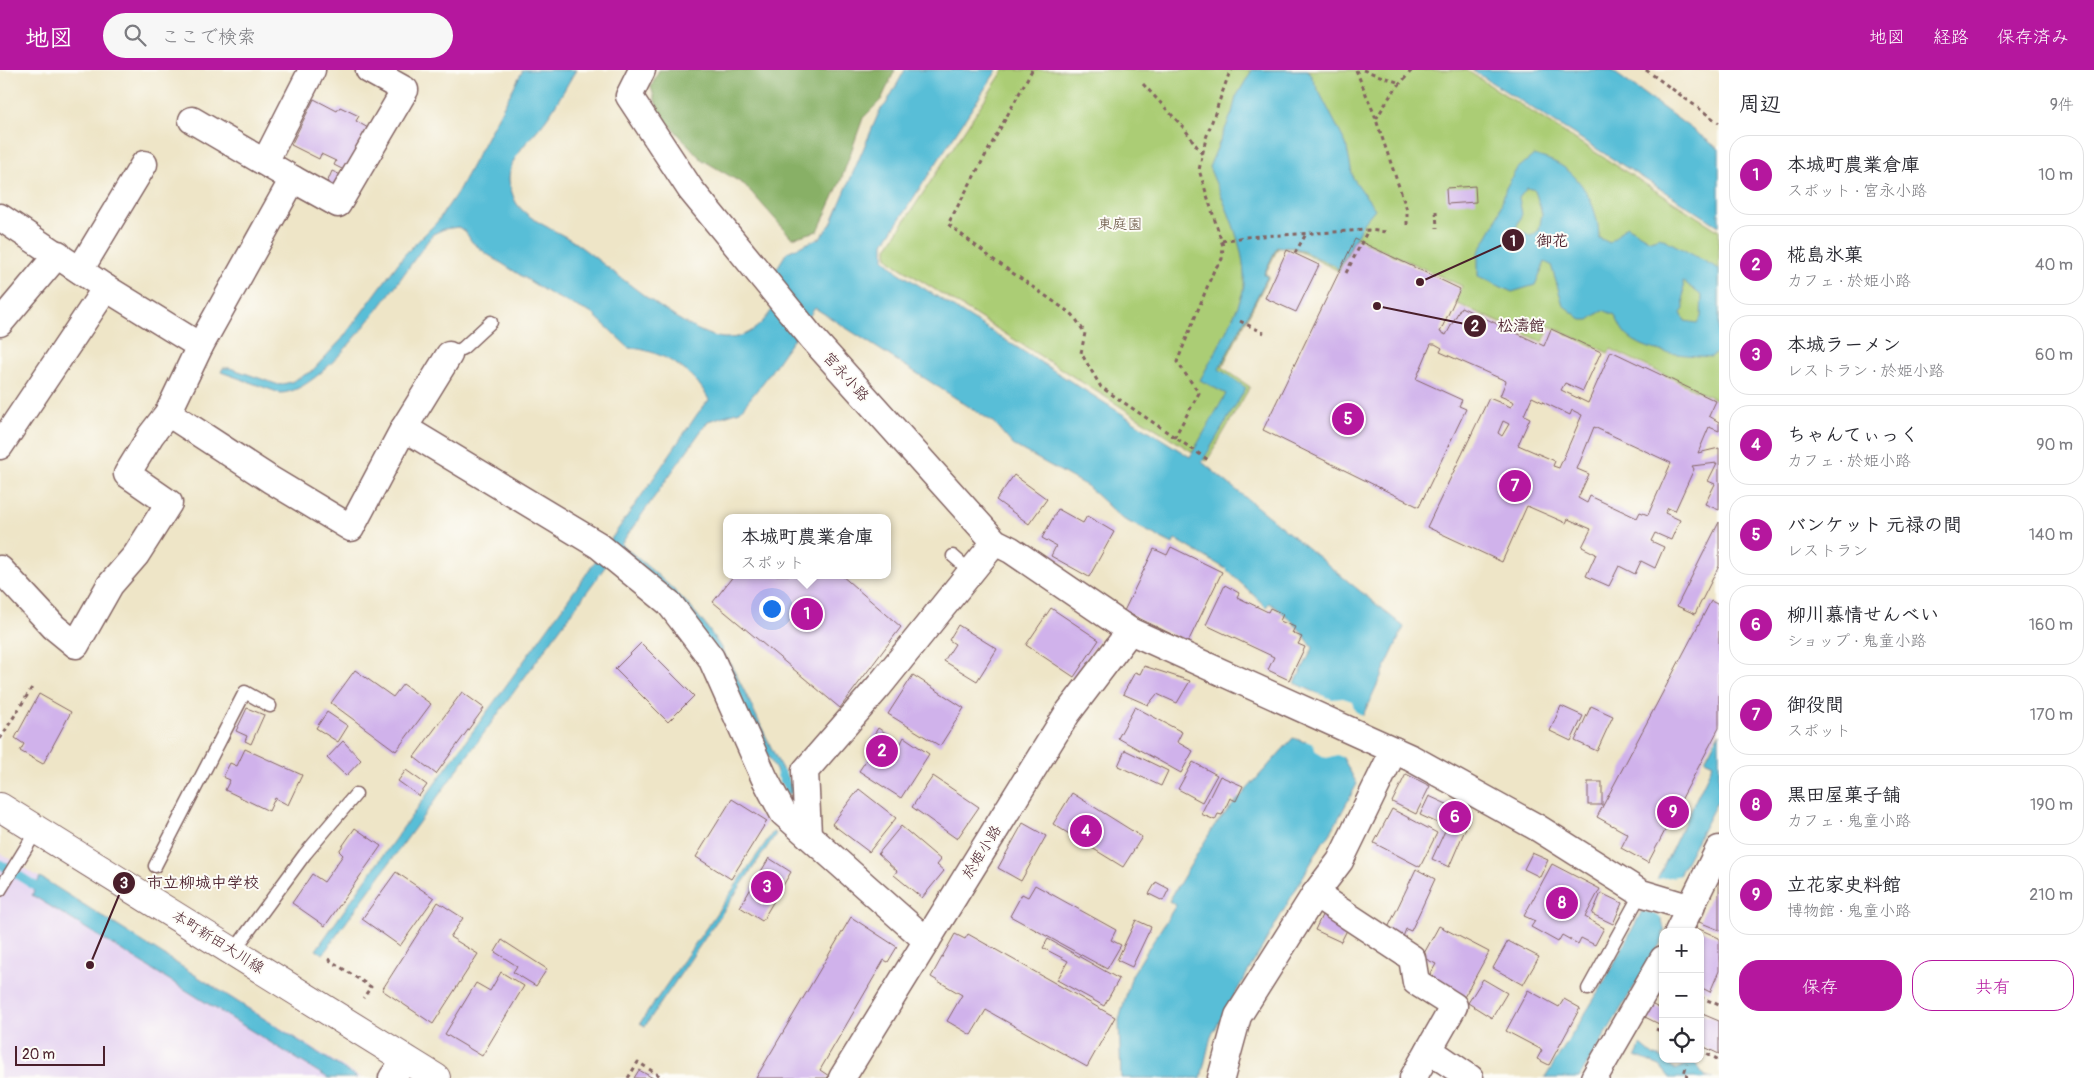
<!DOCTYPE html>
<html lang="ja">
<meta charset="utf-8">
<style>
:root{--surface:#fff;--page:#f7f7f7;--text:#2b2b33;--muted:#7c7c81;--line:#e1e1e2;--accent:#b5179e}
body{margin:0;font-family:Pangolin,"Klee One",sans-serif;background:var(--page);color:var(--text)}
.controls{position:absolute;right:15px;bottom:15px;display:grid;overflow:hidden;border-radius:10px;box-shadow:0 1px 4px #0004}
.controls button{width:45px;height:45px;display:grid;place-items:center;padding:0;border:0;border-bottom:1px solid var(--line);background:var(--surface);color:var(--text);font:25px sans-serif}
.scale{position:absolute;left:15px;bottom:12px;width:90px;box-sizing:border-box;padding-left:5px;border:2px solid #4a1f2b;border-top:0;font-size:14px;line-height:18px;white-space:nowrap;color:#4a1f2b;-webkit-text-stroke:4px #fdfcf7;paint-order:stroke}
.you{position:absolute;left:771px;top:538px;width:18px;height:18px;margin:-12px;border:4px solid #fff;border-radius:50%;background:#1a73e8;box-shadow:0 0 0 8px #1a73e833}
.badge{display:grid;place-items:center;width:32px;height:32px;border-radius:50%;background:var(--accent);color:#fff;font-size:16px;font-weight:700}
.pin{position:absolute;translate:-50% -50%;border:2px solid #fff;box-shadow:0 1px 5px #0006}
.popup{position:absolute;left:723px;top:444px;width:168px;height:65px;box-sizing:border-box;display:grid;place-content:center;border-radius:10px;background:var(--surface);filter:drop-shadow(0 1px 4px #0005);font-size:16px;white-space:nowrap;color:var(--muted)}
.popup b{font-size:19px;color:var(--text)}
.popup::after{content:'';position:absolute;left:50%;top:100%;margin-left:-10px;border:10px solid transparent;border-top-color:var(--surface)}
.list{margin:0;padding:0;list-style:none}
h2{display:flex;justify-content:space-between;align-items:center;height:65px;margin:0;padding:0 20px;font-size:21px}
h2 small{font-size:16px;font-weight:400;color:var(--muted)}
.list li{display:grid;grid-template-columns:32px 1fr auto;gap:15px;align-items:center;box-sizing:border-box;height:80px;margin:0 10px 10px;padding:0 10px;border:1px solid var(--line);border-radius:20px}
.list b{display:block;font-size:19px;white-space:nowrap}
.list p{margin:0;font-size:16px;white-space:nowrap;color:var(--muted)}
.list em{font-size:16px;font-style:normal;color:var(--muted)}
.actions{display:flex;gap:10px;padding:15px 20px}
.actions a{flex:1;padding:11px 0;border:1px solid var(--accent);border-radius:20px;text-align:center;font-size:18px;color:var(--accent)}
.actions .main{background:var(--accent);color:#fff}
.icon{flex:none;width:28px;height:28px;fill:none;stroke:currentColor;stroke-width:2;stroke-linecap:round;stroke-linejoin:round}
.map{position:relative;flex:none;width:1719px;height:1008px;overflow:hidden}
header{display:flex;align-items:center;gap:30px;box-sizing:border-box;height:70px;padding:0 25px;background:var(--accent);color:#fff}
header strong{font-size:24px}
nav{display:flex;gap:28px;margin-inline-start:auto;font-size:18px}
.search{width:350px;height:45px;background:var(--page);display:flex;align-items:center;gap:12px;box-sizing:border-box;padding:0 18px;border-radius:28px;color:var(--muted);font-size:19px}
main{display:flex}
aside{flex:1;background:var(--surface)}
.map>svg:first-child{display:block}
.built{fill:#e5d3f1}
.green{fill:#abcd75;stroke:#7a7650}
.forest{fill:#88b066;stroke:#696848}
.water{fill:#59bed7;stroke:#526e81;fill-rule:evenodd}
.pier{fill:#eee5c7}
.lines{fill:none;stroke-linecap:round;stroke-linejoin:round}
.stream{stroke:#59bed7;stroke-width:9}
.building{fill:#d0b2eb;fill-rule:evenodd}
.service-casing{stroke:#836462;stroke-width:15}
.minor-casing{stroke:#836462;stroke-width:29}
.secondary-casing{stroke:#836462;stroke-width:30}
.path{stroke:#836462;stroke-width:3;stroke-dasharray:4 4;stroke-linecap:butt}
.service{stroke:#fff;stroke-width:12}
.minor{stroke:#fff;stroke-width:26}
.secondary{stroke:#fff;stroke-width:28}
.labels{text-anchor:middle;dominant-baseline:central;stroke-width:4;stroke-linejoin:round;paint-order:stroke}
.park-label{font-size:15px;fill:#675341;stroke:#fdfcf7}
.street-label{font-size:15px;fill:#4a1f2b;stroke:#fdfcf7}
.leader{fill:none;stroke:#4a1f2b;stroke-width:2}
.callout-dot{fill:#4a1f2b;stroke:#fdfcf7;stroke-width:2}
.mark-label{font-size:15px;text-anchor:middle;font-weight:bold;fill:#fff}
.callout-label{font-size:16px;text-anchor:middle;font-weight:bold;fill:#4a1f2b;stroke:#fdfcf7;stroke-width:4;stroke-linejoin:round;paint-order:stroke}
</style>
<header>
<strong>地図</strong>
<div class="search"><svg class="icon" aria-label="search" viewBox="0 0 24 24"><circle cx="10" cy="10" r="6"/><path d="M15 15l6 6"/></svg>ここで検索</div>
<nav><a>地図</a><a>経路</a><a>保存済み</a></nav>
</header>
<main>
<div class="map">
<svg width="1719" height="1008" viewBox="0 0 1719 1008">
<rect width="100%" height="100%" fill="#fdfcf7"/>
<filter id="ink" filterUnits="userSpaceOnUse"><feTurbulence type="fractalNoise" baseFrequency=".02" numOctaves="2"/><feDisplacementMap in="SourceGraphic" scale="10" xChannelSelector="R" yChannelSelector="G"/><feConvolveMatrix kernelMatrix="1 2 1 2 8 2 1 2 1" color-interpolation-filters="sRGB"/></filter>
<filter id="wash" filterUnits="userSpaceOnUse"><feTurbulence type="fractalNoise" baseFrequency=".0096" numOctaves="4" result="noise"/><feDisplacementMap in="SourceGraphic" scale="20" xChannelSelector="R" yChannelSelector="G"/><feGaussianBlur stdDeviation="1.12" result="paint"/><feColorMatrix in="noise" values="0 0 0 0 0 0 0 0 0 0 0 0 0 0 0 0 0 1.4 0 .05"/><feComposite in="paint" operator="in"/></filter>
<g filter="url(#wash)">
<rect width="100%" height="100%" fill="#eee5c7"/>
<!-- built -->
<path class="built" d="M0,783L361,1008H0Z"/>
<!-- green -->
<path class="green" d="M1004,0H1466L1719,161V331L1611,279L1608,283L1550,256L1543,272L1456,233L1462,216L1356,168L1339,201L1292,178H1278L1265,204L1269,206L1222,297L1250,317L1207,391L896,195L887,187V178Z"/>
<!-- forest -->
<path class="forest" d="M659,0H895L881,30L863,48L841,110L818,161L792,168L745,115L701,89L659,43L651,17Z"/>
<!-- water -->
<g class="water">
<path d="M523,0H576C564,19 554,41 539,58C528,71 509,89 509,109C509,115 514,130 517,134C528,150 555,160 571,170C607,194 683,264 723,268C757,270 769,243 786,220L772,206L787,182L820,168L831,154L880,40L886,34L905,0H997L884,173V189L898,202L1190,387L1226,324L1200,310C1211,290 1242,236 1244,215C1246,175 1224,134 1209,97L1232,43L1236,27L1252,0H1308L1346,74L1353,108L1375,139L1364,152L1338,199L1334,195L1293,177H1277L1264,204L1268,206L1219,299L1246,318L1202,392L1404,557L1343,688L1357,714L1329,766L1323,772L1211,966L1201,1008H1121L1119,950L1132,905L1176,835L1169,831L1214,756L1293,668L1305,672L1325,627L1295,613L1313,578C1300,559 1289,545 1269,533L1266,537L1226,499L1175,469L1173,474L1121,448L1087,416L1013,375L993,352L815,238L765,310L740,341L708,351L621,474C648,497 676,519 699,547C738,594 760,661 790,714L784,715L766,682L618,479L323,884L316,880C442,700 576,525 698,343L709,330C696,302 660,279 629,278L593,244L550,224L487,184L472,172L465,161L458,157L444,159L433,164C404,201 328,323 280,323L221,302L223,298H230L279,315L291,312L312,301L342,269L405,184L437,152L457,123Z"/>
<path d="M1472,0H1611L1719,79V156Z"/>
<path d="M1534,85C1543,88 1552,90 1560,95C1584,109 1599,141 1599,168L1610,173L1626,156L1650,170L1660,167L1719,199V281L1711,287C1686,285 1651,284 1630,268C1622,262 1619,253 1615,245L1603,240L1589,250H1582L1563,235L1551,195L1545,192L1535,215L1512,222L1478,206V183L1496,152L1506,118L1516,100ZM1527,118L1535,120L1542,144L1539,160L1531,166L1516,158L1522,144L1519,128ZM1683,211L1702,226L1701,247L1697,253L1685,251L1681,243L1684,239Z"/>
<path d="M1719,663V728L1681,801L1662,851L1665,862H1663V869L1579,1008H1545L1601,918L1642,841L1713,694L1705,690Z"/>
<path d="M773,762L776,764L645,956L640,953Z"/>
<path d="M40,807L358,1008H328L32,825Z"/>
<path d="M1641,975L1653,985L1664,989L1674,1000L1694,992L1705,1006L1713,1008H1670L1660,996L1636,986Z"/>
</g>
<!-- pier -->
<g class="pier">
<path d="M1311,621L1332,629L1343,628L1352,631L1355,641L1365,647L1346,687L1349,690L1337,685L1326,688L1316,682L1313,674L1294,666L1303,669L1321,628Z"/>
<path d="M1682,805L1664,851L1657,845L1640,840L1653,810Z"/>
</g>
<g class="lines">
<!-- stream -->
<g class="stream">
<path d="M781,704L789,720"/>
<path d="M0,794L45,822"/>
</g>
</g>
<g id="blocks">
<!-- building -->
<g class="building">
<path d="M314,29L337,41L340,37L359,46L356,51L368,58L346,101L334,95L336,91L321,84L319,89L291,75Z"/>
<path d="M332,101L343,106L337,118L327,113Z"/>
<path d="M1475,116L1476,132L1447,134L1446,118Z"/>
<path d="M1355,169L1460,219L1440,262L1446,265L1461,237L1544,276L1551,259L1601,282L1583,321L1565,313L1561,320L1588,333L1611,281L1716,331L1709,346L1719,352V361L1709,357L1698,383L1719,378V440L1705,434L1715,414L1708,411L1717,393L1692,396L1694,399L1675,441L1668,438L1665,443L1680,450L1671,470L1655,463L1651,471L1664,477L1655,498L1641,491L1635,504L1619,496L1609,516L1586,506L1596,484L1582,477L1591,459L1568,449L1566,453L1527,436L1502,492L1427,457L1489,328L1511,337L1514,332L1500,326L1506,311L1440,282L1442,278L1435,274H1431L1416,309L1462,330L1459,336L1466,339L1419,437L1263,360ZM1532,327L1570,345L1572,340L1582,345L1559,398L1553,396L1555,391L1518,375L1530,348L1524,345ZM1503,351L1509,354L1502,366L1498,363ZM1594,357L1671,393L1648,445L1640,442L1637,448L1590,426L1587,433L1578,428L1589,404L1577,399Z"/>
<path d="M1287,180L1319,195L1296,242L1265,228Z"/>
<path d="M1014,405L1047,429L1029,454L996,430Z"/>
<path d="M1058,439L1083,453L1087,446L1114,462L1089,507L1051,486L1056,476L1042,468Z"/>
<path d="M1719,452V496L1695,544L1677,536Z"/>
<path d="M1171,477L1222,502L1188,572L1124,541L1154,479L1167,485Z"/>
<path d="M734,505H841L901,557L840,638L713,532Z"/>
<path d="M1225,515L1239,523L1237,527L1268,542L1270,538L1283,544L1280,551L1295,557L1292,563L1302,567L1298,574L1305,577L1289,610L1268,600L1274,587L1206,555Z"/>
<path d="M1711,531L1719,535V658L1648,793L1621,778L1628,764L1597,747Z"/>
<path d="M1051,538L1099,570L1074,607L1026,575Z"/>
<path d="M958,555L997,579L977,611L944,591L955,574L949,570Z"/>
<path d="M641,573L694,626L668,652L615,599Z"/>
<path d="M1144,596L1190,611L1177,633L1157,624L1148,635L1123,624L1135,602L1140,604Z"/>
<path d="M355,600L393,627L403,614L431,634L396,681L331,633Z"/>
<path d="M913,605L964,638L940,676L888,644Z"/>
<path d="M462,622L484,638L436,704L414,687Z"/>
<path d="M39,624L71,642L43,694L20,681L24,674L15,668Z"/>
<path d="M1561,636L1583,646L1571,671L1550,661Z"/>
<path d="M1591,636L1613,646L1597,681L1575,671Z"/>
<path d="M1135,637L1182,662L1177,672L1193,681L1181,703L1118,668Z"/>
<path d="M247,638L264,645L251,674L245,671L247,666L236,661Z"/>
<path d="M327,642L348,656L338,672L316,658Z"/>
<path d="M878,658L901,673L904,667L929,684L901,728L859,701L873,680L867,676Z"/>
<path d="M343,671L361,690L346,706L327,688Z"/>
<path d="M245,679L302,705L288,735L275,728L269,741L225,720L230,710L223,707L230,693L237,696Z"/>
<path d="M1125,680L1168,701L1161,716L1118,696Z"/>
<path d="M1193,692L1217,705L1202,732L1178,719Z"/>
<path d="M406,700L427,715L419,726L398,711Z"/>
<path d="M1406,704L1430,716L1416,744L1392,732Z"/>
<path d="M933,706L979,737L957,769L912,737Z"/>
<path d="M1220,706L1243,716L1236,731L1230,728L1222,745L1218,744L1215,750L1201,744Z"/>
<rect x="1588" y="712" width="14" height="23"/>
<path d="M859,719L896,748L869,782L832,754Z"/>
<path d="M1072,723L1142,767L1123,797L1053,754Z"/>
<path d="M1429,726L1451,736L1442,755L1420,745Z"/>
<path d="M732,729L767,751L731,809L696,787Z"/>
<path d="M1392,739L1437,763L1420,797L1374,773Z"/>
<path d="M1455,739L1471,746L1449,797L1432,789Z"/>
<path d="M1023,753L1046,766L1021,811L998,798Z"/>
<path d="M901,756L941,790L937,795L944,801L922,828L894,805L897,801L878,784Z"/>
<path d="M355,758L381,776L325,856L292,833L312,804L324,812L343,785L339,781Z"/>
<path d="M1532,783L1548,790L1540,807L1524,799Z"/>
<path d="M769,788L791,802L762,851L740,837Z"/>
<path d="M1552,794L1600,819L1585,847L1604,858L1595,875L1581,868L1578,874L1562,865L1558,872L1531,857L1535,851L1524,846Z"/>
<path d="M1416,799L1435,809L1411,861L1406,859L1403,867L1387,860Z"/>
<path d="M396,802L434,828L400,876L362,849Z"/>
<path d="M1719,807V860L1699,852Z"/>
<path d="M1156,812L1169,819L1163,831L1149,824Z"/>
<path d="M1035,815L1116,860L1111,870L1121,875L1107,899L1010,846L1022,824L1028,827Z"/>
<path d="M1601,823L1622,833L1613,854L1592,844Z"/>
<path d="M438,832L463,848L450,867L478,884L433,954L382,920Z"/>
<path d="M1323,843L1349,856L1341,872L1315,860Z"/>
<path d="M851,847L897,877L888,892L884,890L820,1000L829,1006L827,1008H756Z"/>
<path d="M1136,850L1151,857L1132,897L1117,890Z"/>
<path d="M1439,856L1489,882L1462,931L1426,912L1436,894L1422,887Z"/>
<path d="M1695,857L1719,868V901L1710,922L1700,917V862H1693Z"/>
<path d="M955,864L965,869L968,864L1115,947L1087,997L986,940L971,965L947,951L962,925L931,907Z"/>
<path d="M1048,869L1119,909L1104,936L1057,910L1068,891L1043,878Z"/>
<path d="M502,870L547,899L536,916L513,902L517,896L495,882Z"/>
<path d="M1508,871L1539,887L1523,915L1493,898Z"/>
<path d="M501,902L524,916L482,986L445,964L476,913L490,921Z"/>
<path d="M1483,909L1507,923L1492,948L1468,933Z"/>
<path d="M1528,920L1559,937L1564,929L1580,938L1549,995L1537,989L1542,980L1506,961Z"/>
<path d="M1651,934L1663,940V956L1645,947Z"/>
<path d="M1700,943L1719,951V984L1700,975Z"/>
<path d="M639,1000L653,1008H634Z"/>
</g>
</g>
</g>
<g filter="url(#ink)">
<use href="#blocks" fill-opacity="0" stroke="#836462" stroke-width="1"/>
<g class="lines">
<defs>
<g id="service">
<path d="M449,285L463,278L491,252"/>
<path d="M953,486L970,501"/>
<path d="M155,796L245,622L270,636"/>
<path d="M0,820L37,760"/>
<path d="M233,882L305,784L356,724"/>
<path d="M1588,919L1641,823"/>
</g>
<g id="minor">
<path d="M642,0L629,26L691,120L813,269L995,472L1011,480L1130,561L1411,688L1538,758L1641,823L1691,838"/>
<path d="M192,50L293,109L200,276"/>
<path d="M265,92L312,0"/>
<path d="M293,109L338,134L405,20L369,0"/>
<path d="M0,147L106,218L200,276L168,343L271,410L351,458L404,358L449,285"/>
<path d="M80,200L144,94"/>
<path d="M0,253L58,184"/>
<path d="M404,358L598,475L669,533L711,588L764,707L783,743L927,871"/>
<path d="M0,376L106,218"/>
<path d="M0,499L54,557L76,575L110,515L136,485L169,433L127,404L151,365L168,343"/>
<path d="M808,764L805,701L879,616L995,472"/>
<path d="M1315,824L1412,888L1416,912L1454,936L1413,1008"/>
<path d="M1678,862L1719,779"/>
<path d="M1429,980L1470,1008"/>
<path d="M392,1008L406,989"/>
<path d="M842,1008L1067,644L1130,561"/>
<path d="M1221,1008L1238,946L1315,824L1340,791L1394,680"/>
<path d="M1594,1008L1663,889"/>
</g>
<path id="secondary" d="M0,737L436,1008"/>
</defs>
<!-- service casing -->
<use href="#service" class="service-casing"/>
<!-- minor casing -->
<use href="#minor" class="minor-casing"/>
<!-- secondary casing -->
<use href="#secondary" class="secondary-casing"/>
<!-- path -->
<g class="path">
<path d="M1032,0L948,154L994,190L1073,245L1085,263L1081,283L1101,317L1210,391"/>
<path d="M1356,0L1373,41L1407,140V157"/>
<path d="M1363,0L1400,13"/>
<path d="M1646,0L1719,53"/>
<path d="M1143,14L1184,58L1202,84"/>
<path d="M1376,49L1392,23L1412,0"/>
<path d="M1436,141L1437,158"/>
<path d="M1222,171L1245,167L1368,160L1387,162"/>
<path d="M1295,183L1306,164"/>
<path d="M1346,203L1368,160"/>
<path d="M1240,251L1264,263"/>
<path d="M1174,368L1199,323L1177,292L1214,200L1222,189L1223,176L1199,100L1206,68L1229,4L1232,0"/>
<path d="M0,669L33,616"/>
<path d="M328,889L371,917L363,928"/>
<path d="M1700,927L1719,935"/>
<path d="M1656,959L1663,962"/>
<path d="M1700,980L1719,990"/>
<path d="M628,1008L638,992L663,1008"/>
<path d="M1686,1008L1687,1006L1684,1004L1687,994"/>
</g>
<!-- service -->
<use href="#service" class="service"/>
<!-- minor -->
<use href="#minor" class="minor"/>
<!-- secondary -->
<use href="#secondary" class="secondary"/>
</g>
</g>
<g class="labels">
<!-- park labels -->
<g class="park-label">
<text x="1120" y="154">東庭園</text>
</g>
<!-- street labels -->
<g class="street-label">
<text transform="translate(846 307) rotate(48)">宮永小路</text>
<text transform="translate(982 782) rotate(-58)">於姫小路</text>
<text transform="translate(218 872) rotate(32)">本町新田大川線</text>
</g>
</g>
<!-- callouts -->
<path class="leader" d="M1420 212L1513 170M1377 236L1475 256M90 895L124 813"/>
<g class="callout-dot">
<circle cx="1420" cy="212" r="5"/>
<circle cx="1377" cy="236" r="5"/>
<circle cx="90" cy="895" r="5"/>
<circle cx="1513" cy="170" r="12"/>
<circle cx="1475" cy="256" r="12"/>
<circle cx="124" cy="813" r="12"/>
</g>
<g class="mark-label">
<text x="1513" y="176">1</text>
<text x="1475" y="261">2</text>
<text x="124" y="818">3</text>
</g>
<g class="callout-label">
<text x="1552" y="176">御花</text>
<text x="1521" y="261">松濤館</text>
<text x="203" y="818">市立柳城中学校</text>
</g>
</svg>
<div class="controls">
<button>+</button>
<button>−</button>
<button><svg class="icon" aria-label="locate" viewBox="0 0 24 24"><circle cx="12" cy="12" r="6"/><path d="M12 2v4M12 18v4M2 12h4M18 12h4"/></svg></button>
</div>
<div class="scale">20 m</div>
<div class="you"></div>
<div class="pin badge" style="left:807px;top:544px">1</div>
<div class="popup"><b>本城町農業倉庫</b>スポット</div>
<div class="pin badge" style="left:882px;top:681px">2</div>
<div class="pin badge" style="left:767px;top:817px">3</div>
<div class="pin badge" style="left:1086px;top:761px">4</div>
<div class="pin badge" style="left:1348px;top:349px">5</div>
<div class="pin badge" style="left:1455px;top:747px">6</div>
<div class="pin badge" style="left:1515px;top:416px">7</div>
<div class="pin badge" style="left:1562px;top:833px">8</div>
<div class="pin badge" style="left:1673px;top:742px">9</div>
</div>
<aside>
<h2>周辺<small>9件</small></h2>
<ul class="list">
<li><span class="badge">1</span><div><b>本城町農業倉庫</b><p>スポット · 宮永小路</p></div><em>10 m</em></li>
<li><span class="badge">2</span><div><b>椛島氷菓</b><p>カフェ · 於姫小路</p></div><em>40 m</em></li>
<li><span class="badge">3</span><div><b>本城ラーメン</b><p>レストラン · 於姫小路</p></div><em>60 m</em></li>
<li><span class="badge">4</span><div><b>ちゃんてぃっく</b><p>カフェ · 於姫小路</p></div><em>90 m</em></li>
<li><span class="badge">5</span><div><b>バンケット 元禄の間</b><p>レストラン</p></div><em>140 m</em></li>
<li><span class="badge">6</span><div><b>柳川慕情せんべい</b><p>ショップ · 鬼童小路</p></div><em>160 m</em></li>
<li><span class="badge">7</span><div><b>御役間</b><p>スポット</p></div><em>170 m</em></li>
<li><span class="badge">8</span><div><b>黒田屋菓子舗</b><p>カフェ · 鬼童小路</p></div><em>190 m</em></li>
<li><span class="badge">9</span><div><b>立花家史料館</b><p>博物館 · 鬼童小路</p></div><em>210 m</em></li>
</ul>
<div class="actions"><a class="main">保存</a><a>共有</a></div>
</aside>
</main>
